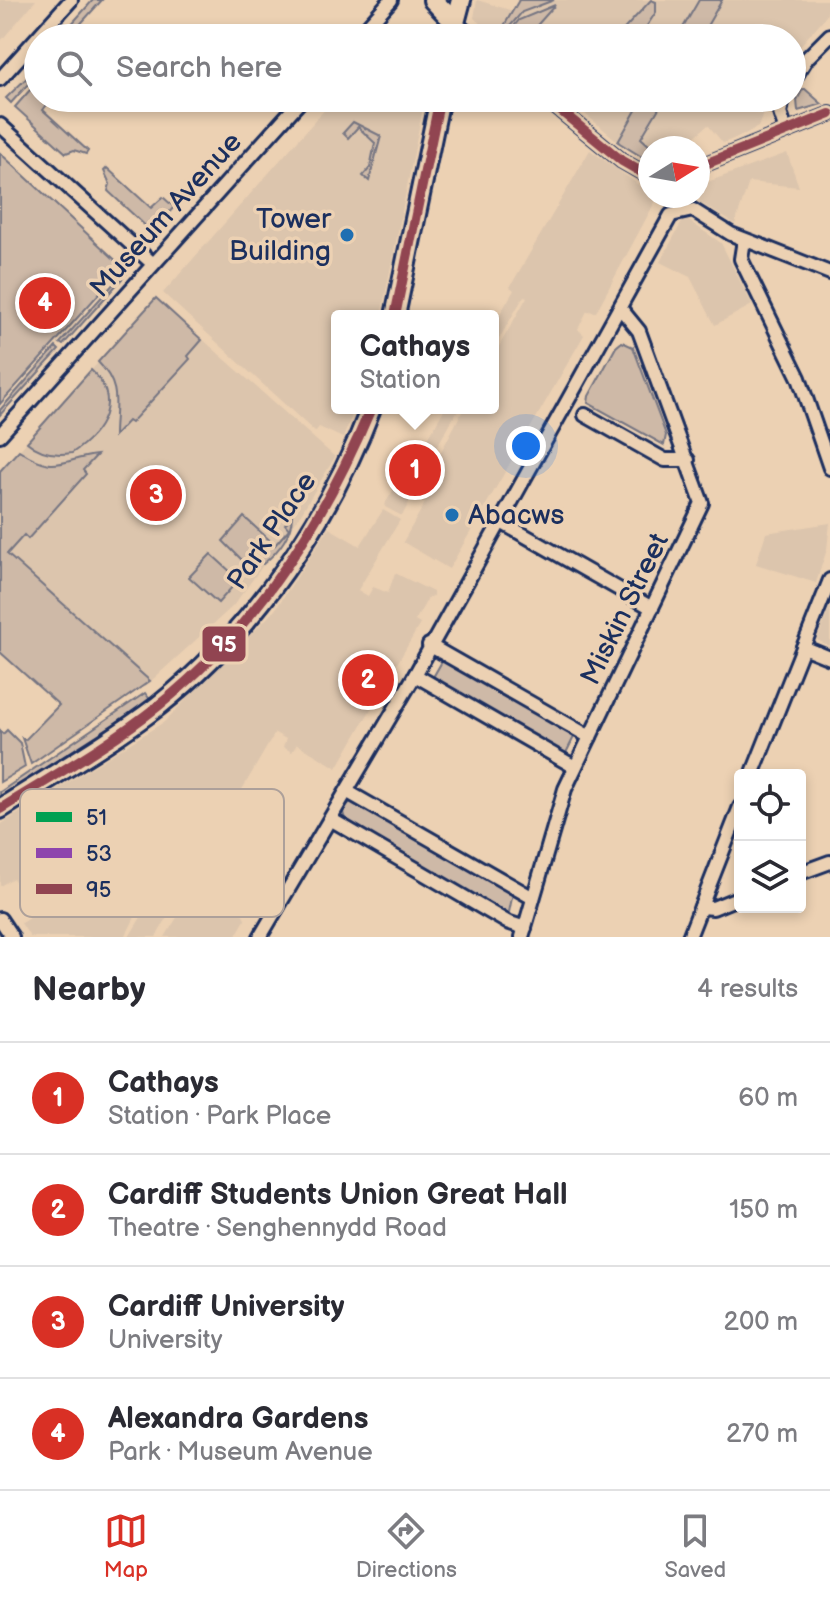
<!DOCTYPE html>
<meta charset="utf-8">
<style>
:root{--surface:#fff;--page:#f2f2f3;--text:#2b2b33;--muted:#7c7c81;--line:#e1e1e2;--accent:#d93025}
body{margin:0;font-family:"Balsamiq Sans",sans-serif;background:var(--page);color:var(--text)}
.controls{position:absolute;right:24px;bottom:24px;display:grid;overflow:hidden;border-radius:8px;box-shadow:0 4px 12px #0003}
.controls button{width:72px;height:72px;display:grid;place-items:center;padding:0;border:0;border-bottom:2px solid var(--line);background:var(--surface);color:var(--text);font:40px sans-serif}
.compass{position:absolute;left:638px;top:136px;width:72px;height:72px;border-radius:50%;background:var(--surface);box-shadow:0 4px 12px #0003;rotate:79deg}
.you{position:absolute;left:526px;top:446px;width:28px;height:28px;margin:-20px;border:6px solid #fff;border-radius:50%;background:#1a73e8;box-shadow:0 0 0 12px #1a73e833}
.badge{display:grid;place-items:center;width:52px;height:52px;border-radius:50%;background:var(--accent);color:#fff;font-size:26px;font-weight:700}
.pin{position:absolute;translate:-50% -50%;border:4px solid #fff;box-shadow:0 2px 8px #0006}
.popup{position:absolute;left:331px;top:310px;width:168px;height:104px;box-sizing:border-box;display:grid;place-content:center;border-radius:8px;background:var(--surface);filter:drop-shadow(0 2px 6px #0005);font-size:26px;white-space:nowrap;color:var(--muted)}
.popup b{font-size:30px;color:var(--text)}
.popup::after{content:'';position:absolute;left:50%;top:100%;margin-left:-16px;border:16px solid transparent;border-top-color:var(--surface)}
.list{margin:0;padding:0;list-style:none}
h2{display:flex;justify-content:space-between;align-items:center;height:104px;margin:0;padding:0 32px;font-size:34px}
h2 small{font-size:26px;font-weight:400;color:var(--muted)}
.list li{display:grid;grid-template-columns:52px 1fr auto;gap:24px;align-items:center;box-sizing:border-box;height:112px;padding:0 32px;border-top:2px solid var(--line)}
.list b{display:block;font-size:30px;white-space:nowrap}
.list p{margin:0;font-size:26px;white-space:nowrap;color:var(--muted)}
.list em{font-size:26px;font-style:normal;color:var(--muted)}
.icon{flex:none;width:44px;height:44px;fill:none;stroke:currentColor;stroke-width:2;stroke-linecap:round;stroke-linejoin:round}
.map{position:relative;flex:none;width:830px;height:937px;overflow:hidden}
.search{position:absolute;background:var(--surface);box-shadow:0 4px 12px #0003;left:24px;right:24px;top:24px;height:88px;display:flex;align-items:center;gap:20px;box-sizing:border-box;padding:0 28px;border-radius:44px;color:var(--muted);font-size:30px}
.sheet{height:552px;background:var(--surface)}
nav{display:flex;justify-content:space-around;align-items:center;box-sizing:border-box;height:112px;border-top:2px solid var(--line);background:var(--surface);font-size:22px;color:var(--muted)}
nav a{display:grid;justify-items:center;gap:4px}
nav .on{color:var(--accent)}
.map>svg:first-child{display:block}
.built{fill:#dcc5ad}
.green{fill:#ceb9a7;stroke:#747482;stroke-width:2}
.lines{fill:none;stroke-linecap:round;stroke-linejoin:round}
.street-casing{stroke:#1b2f5e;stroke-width:18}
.secondary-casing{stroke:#1b2f5e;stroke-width:24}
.street{stroke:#ecd1b3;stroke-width:12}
.secondary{stroke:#ecd1b3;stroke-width:18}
.bus-1-casing{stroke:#ecd1b3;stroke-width:16}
.bus-1{stroke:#914451;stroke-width:10}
.poi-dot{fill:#1f6fb2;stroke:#ecd1b3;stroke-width:3}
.labels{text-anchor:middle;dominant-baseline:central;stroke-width:7;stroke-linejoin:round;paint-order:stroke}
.street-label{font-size:28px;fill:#1b2f5e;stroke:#ecd1b3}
.poi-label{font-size:28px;fill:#1b2f5e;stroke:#ecd1b3;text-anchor:end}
.key{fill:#ecd1b3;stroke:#ada09a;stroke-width:2}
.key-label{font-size:22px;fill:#1b2f5e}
.line-badge{stroke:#ecd1b3;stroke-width:3}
.badge-label{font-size:22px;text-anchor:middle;font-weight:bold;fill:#fff}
</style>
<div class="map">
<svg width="830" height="937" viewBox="0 0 830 937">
<rect width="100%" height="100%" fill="#ecd1b3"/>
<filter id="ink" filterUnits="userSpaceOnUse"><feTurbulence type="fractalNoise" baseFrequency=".0125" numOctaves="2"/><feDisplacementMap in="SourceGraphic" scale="16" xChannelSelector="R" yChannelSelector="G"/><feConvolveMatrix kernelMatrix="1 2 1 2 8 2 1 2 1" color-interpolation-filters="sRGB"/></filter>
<g filter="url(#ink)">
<!-- built -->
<g class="built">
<path d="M0,0H36L0,42Z"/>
<path d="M477,0L513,11L519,0H830V4L826,16L792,55V38H496L474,18Z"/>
<path d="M335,98H425L381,316H337V408H355L343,438L319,427L315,432L163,293Z"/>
<path d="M566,98H769L758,127L743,135L723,143L708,125L682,148H652L641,138L632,153Z"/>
<path d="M590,150L650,193L655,202L596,312L587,311L578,329L584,335L449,569L403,542L425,503L422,501L429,489L423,486L464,408H493V357L527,297L524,296L493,349V326L514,290L510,287Z"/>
<path d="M787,153L799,187L749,182L735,224L699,202L702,184Z"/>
<path d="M689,221L721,243L752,305L715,325L690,277L660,262L682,222Z"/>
<path d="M156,298L335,457L299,517L233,606L151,681L7,554L0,472Z"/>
<path d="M445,408H459L408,497L411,499L402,516L385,507L386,502L394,489L398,491Z"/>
<path d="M383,510L400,520L358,590L368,596L373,587L388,593L395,573L433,592V596L428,598L415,621L420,624L337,768L297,744L292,752L283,747L286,739L275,733L156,937H129L211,802L197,813L192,804L171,818L154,793L128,809L145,837L31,907L13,878L0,886V825L164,722L275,610L329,528L360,546Z"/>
<path d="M830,523L827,549L816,583L756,564L766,533Z"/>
<path d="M830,607V646L817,640Z"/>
<path d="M115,863L143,911L135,917L125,937H30L21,923Z"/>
<path d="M195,888L243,914L245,920L235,937H165Z"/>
</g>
<!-- green -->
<g class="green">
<path d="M93,0H102L68,38H59Z"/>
<path d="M519,0H554L522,12L506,31H501Z"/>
<path d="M651,0L656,2V12L639,38H616Z"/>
<path d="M699,0H722L700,38H677Z"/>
<path d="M555,5L531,32L532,38H520L515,25L519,20Z"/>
<path d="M34,71L38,73L11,103L6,98Z"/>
<path d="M37,82L38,98H52L43,110L88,151L86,154L74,150L66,153L15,107Z"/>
<path d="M803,89H805L822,104L798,111L797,100Z"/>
<path d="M643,98H665L641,138L652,148L650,162L618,142Z"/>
<path d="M353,122L381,136L369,181L363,176L370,168L375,143L358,127L348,138L343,133Z"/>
<path d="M0,153L123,267L0,404Z"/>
<path d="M107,168L151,208L163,197L174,207L152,232L108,191L110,184L104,171Z"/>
<path d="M126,270L128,272L63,345L60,343Z"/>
<path d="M156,298L202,340L188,356L190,359L131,423L128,421L114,436C114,406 123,387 98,362Z"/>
<path d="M622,342L633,347L666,435L664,445L588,403L589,396L616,347Z"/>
<path d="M56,347L59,350L0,415V410Z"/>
<path d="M91,370C123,400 102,433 72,453C55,456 40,453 27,442Z"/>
<path d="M19,450C58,476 61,459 97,455L83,470L86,474L28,539L24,535L7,554L150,681L31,764L22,738L25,740L59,705L0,652V471Z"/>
<path d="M292,516C291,536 278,552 263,564L253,558L243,561L223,541L244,517L275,545L289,529L285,524Z"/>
<path d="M211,554L232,573L230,580L234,585L218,603L189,577Z"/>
<path d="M444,658L575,735L565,755L432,679Z"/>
<path d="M145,693L152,702L128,715L0,797V792Z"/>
<path d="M7,730L20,743L25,767L0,782V731L3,734Z"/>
<path d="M352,801L513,893L508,917L346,823L342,809Z"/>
</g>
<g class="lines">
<defs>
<g id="street">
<path d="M454,22L474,38"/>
<path d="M357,38L391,0"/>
<path d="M0,79L71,0"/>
<path d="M792,82L807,58L830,35"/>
<path d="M545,98L622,161L650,177"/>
<path d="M783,98L780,113L786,131"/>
<path d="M0,125L153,264"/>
<path d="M698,167L830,114"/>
<path d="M744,240L741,259L799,378L830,468"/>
<path d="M585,415L665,460H688"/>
<path d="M0,435L303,98"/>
<path d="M501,522L652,608"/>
<path d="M429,645L590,737"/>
<path d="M803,647L830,658"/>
<path d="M415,675L575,767"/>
<path d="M752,775L830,580"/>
<path d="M348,792L533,898"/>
<path d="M332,820L507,922L525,928"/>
<path d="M800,873L830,862"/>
<path d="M701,907L713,908L740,897"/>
<path d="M0,919L12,937"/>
<path d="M260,937L415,675L671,215L693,210L731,234L830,273"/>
<path d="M522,937L565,789L702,503L639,331L621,309"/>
<path d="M689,937L740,807"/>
</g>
<g id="secondary">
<path d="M433,0L454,22"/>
<path d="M451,38L461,0"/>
<path d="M395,316L440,98"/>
<path d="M0,809C53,775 108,744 158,706C254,630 328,521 371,408"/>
</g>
</defs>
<!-- street casing -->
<use href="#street" class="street-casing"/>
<!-- secondary casing -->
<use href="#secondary" class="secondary-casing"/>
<!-- street -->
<use href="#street" class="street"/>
<!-- secondary -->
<use href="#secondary" class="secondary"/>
<defs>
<g id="bus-1">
<path d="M545,98L622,161L650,177"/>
<path d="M698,167L830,114"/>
<path d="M395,316L440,98"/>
<path d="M0,809C53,776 109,745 158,706C256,628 323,523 371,408"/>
</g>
</defs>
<!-- bus-1 casing -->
<use href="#bus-1" class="bus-1-casing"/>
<!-- bus-1 -->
<use href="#bus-1" class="bus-1"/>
</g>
</g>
<!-- markers -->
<g class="poi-dot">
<circle cx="347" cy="235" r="8"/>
<circle cx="452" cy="515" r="8"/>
</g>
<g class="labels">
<!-- street labels -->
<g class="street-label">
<text transform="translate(166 215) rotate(-48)">Museum Avenue</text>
<text transform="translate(272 531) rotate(-56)">Park Place</text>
<text transform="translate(625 609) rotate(-64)">Miskin Street</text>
</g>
<!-- poi labels -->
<g class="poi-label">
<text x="331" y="219">Tower<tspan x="331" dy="32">Building</tspan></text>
<text x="468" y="515" text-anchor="start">Abacws</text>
</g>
</g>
<!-- legend -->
<rect x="20" y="789" width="264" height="128" rx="12" class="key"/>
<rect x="36" y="812" width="36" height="10" fill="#01a052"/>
<rect x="36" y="848" width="36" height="10" fill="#8e44ad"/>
<rect x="36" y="884" width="36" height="10" fill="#914451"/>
<g class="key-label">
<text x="86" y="825">51</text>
<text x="86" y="861">53</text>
<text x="86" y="897">95</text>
</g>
<rect class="line-badge" x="201" y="625" width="46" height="38" rx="8" fill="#914451"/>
<g class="badge-label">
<text x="224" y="652">95</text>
</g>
</svg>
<div class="controls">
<button><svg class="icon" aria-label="locate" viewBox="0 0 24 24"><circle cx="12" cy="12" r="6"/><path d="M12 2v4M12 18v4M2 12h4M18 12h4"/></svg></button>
<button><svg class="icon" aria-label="layers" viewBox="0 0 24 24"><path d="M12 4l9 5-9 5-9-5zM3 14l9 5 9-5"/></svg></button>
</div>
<svg class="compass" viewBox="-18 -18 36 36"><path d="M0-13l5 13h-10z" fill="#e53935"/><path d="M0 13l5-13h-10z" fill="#7c7c81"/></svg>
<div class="you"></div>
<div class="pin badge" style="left:415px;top:470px">1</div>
<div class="popup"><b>Cathays</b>Station</div>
<div class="pin badge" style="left:368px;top:680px">2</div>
<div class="pin badge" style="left:156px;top:495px">3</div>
<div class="pin badge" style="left:45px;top:303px">4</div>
<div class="search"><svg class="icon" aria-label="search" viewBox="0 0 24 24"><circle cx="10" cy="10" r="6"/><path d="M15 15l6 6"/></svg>Search here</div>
</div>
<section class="sheet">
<h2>Nearby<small>4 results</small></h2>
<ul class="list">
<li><span class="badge">1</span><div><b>Cathays</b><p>Station · Park Place</p></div><em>60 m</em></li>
<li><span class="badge">2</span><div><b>Cardiff Students Union Great Hall</b><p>Theatre · Senghennydd Road</p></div><em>150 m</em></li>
<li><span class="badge">3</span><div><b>Cardiff University</b><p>University</p></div><em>200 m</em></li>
<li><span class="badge">4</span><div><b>Alexandra Gardens</b><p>Park · Museum Avenue</p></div><em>270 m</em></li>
</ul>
</section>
<nav>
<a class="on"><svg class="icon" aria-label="map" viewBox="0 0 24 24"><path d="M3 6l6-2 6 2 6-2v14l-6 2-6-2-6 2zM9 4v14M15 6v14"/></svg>Map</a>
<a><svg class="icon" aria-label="directions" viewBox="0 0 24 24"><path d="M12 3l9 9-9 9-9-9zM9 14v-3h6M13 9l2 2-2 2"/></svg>Directions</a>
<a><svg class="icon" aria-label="saved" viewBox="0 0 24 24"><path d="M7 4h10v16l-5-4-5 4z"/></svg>Saved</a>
</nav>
